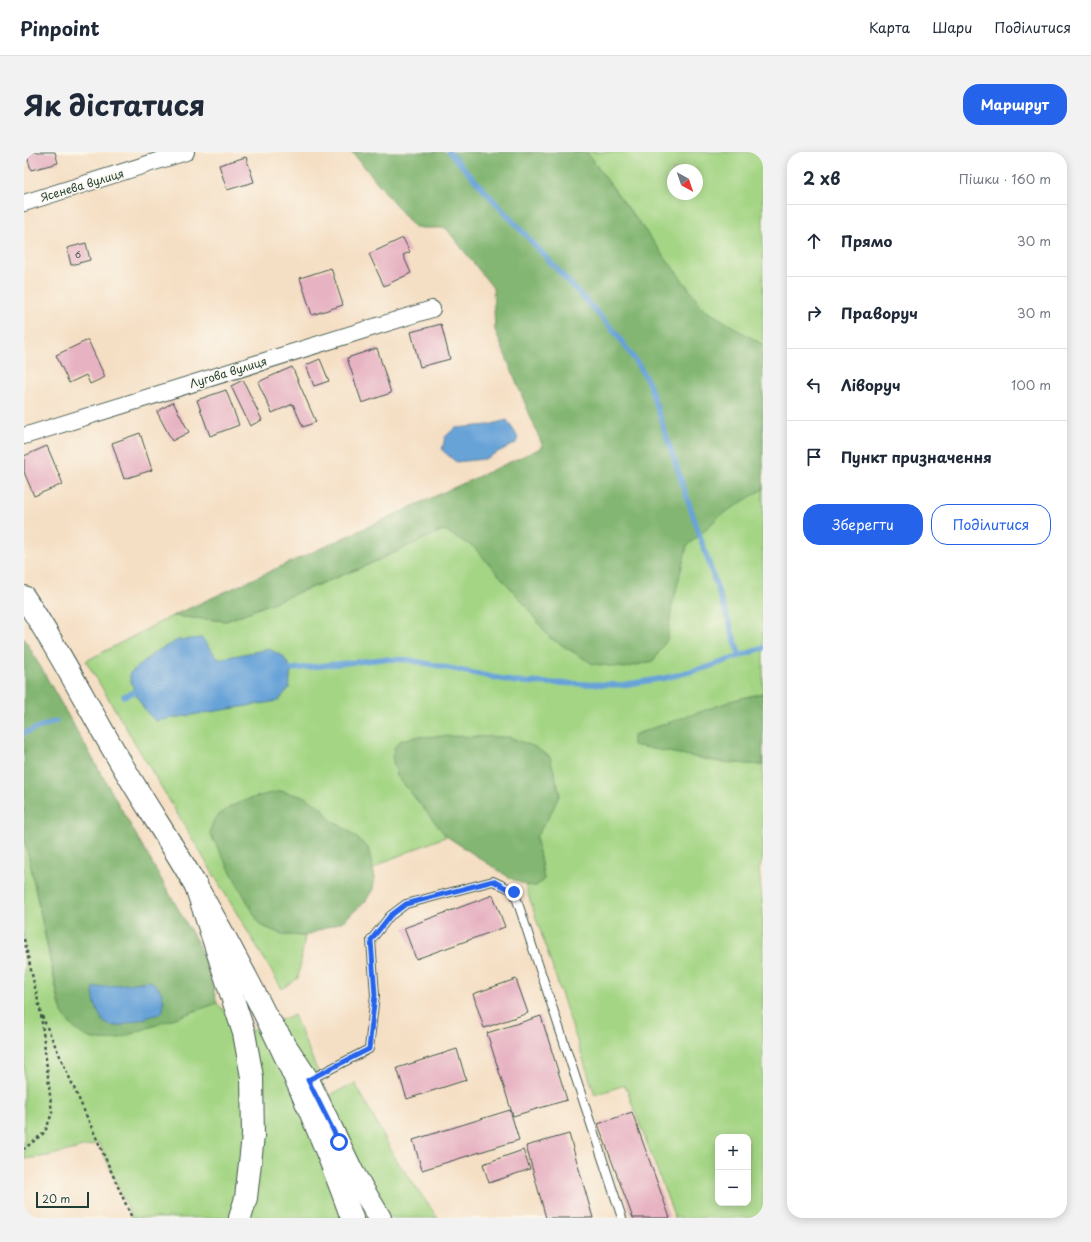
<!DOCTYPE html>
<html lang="uk">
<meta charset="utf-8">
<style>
:root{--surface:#fff;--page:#f2f2f3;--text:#1f2937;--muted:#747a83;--line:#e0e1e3;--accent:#2563eb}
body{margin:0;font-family:"Playpen Sans",sans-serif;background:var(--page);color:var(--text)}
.controls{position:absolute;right:12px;bottom:12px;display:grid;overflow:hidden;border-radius:8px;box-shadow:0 2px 10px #0003}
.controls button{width:36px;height:36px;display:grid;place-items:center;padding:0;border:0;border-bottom:1px solid var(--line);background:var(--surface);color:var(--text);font:20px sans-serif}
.compass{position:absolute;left:643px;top:12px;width:36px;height:36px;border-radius:50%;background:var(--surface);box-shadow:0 2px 10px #0003;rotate:140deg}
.scale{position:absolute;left:12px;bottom:10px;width:53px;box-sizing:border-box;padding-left:4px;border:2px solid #1f3d34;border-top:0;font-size:11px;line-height:14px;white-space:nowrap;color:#1f3d34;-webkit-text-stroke:3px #fbf7ec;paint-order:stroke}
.stop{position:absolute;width:12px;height:12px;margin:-9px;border:3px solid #2563eb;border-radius:50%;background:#fff}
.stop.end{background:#2563eb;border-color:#fff;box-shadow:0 1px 4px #0008}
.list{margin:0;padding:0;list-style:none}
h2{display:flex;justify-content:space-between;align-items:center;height:52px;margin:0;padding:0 16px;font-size:17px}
h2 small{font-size:13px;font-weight:400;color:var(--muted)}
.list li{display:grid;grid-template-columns:26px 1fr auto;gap:12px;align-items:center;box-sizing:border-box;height:72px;padding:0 16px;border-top:1px solid var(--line)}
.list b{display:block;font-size:15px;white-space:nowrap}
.list em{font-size:13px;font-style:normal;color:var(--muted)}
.actions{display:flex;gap:8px;padding:12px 16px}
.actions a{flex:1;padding:9px 0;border:1px solid var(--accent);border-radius:16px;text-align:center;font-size:14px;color:var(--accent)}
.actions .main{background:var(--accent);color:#fff}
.icon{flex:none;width:22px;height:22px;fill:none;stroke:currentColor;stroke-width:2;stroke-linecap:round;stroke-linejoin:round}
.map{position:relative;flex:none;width:739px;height:1066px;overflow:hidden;border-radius:16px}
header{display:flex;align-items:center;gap:24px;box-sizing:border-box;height:56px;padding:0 20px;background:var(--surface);border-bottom:1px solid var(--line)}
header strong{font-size:19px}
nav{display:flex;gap:22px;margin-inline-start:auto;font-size:14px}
.intro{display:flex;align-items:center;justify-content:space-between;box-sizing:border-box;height:96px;padding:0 24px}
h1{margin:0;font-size:28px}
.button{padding:10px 18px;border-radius:16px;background:var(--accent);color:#fff;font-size:14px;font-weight:700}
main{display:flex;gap:24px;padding:0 24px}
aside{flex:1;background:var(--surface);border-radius:16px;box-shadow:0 2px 10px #0003}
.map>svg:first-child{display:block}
.green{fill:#a4d584;stroke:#62895c;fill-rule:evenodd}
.forest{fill:#83b672;stroke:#517a53}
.water{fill:#67a3d8;stroke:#437086}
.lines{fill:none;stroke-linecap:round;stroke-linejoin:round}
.stream{stroke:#67a3d8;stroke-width:5.5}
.building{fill:#e7b2c2}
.lane-casing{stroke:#3f554a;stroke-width:10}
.street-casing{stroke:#3f554a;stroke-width:18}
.secondary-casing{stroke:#3f554a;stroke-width:24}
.primary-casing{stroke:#3f554a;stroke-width:24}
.highway-casing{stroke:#3f554a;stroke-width:24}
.path{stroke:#3f554a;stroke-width:2.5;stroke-dasharray:3 3;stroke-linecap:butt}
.lane{stroke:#fff;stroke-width:8}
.street{stroke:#fff;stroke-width:16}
.secondary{stroke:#fff;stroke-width:22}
.primary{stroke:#fff;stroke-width:22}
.highway{stroke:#fff;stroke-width:22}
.route{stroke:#2563eb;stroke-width:5}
.labels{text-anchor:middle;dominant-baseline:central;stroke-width:3;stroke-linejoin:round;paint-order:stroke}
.number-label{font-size:9px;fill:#515a58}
.street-label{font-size:11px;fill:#1f3d34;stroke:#fbf7ec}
</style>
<header>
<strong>Pinpoint</strong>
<nav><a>Карта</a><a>Шари</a><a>Поділитися</a></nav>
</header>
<div class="intro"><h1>Як дістатися</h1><a class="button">Маршрут</a></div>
<main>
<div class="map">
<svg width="739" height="1066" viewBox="0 0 739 1066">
<rect width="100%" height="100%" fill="#fbf7ec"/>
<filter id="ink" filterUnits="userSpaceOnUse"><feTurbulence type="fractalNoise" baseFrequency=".025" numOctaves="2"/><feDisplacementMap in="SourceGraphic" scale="8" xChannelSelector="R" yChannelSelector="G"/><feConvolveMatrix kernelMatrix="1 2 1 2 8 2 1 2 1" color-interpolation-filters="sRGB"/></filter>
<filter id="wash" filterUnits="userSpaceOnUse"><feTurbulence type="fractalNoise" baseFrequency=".012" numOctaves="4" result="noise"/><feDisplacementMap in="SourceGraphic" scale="16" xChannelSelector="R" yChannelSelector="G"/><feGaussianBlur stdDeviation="0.9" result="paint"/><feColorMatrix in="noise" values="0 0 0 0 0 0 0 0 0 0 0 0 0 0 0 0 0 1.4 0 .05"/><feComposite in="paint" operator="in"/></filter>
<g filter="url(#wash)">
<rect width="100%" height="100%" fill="#f5dfc4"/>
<!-- green -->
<g class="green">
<path d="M562,0H739V193L680,157ZM649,18H673V42H649Z"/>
<path d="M739,239V541L710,548L609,592L696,610L739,613V707L735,717L739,757V1066H651L601,933L571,943L501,733L512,734L520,727L512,685L517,675L428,682L362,709L342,722L236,773L260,783L281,784L274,826L258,837L62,509L148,464L202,469L339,415L419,378ZM694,985H724V1051H694Z"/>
<path d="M0,683L35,852C44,878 65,892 93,887L193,851L220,881L270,863L304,944L331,931L373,1009L414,1066H108L75,991L24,1004L0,1007Z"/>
</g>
<!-- forest -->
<g class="forest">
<path d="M328,0H562L680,157L739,193V337L697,363L663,394L648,455L643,488L629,509L601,516L569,512L526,486L497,448L450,395L419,378L339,415L202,469L148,464L519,295L471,178L469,136L422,76H391Z"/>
<path d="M0,486L173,790L185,821L193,851L93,887C67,892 52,882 38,861L0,683Z"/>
<path d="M739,541V613L696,610L609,593V583L710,548Z"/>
<path d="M417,584L485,585L511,595L526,605L536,642L526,663L512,685L520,727L512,734L501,733L486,726L422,684L373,624L368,605L371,594L377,588L390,585Z"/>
<path d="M257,639L281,645L298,656L307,668L325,679L344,696L351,726L349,737L341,750L319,769L281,784L260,783L236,773L186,682C187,677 188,670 191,667C207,649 235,644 257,639Z"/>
</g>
<!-- water -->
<g class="water">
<path d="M483,268L494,285L492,291L460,307L432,310L418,298L421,285L431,276L464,273Z"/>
<path d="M178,486L194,507L245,497L259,504L267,517L265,536L254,549L131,569C117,555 110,541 105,522L131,500L154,488Z"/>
<path d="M125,829C137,833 143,849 138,861L95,874C90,874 84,874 80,870C74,863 67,844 70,836Z"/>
</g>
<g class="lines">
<!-- stream -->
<g class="stream">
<path d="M425,0L591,180L616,215L625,232L716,504"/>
<path d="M259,518L359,507L386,508L492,530L598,533L641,526L684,515L739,496"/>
<path d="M100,544L116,538"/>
<path d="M0,581L32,569"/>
</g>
</g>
<g id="blocks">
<!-- building -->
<g class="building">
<path d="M2,0H31L34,11L7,18Z"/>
<path d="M222,5L230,30L203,38L195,13Z"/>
<path d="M379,86L386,100L379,103L387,121L360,134L345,102Z"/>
<path d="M62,91L66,108L47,113L43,96Z"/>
<path d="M307,116L319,153L288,163L276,126Z"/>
<path d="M417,172L426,207L396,215L387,180Z"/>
<path d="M64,188L81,225L66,232L62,223L45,231L32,203Z"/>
<path d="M353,196L367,241L338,251L323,206Z"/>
<path d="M296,207L305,229L290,234L282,213Z"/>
<path d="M268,215L292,270L279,275L269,252L248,261L234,230Z"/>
<path d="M219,228L238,268L226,274L207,234Z"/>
<path d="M202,238L215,273L186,284L173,248Z"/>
<path d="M149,250L165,280L148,289L133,260Z"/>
<path d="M116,281L128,318L100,327L88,291Z"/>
<path d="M23,294L39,332L10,344L0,320V304Z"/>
<path d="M469,743L481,775L392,807L380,776Z"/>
<path d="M492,827L504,861L460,876L449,842Z"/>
<path d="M517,864L543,948L489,964L463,881Z"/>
<path d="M433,897L442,928L383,947L373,916Z"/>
<path d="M486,958L495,988L398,1018L389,988Z"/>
<path d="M608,960L646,1066H609L574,972Z"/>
<path d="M545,982L569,1066H522L502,994Z"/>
<path d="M499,998L506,1017L465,1031L459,1012Z"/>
</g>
</g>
</g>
<g filter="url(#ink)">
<use href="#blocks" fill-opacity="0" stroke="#3f554a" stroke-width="1"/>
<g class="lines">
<defs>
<path id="lane" d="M285,928L345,897L351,843L347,788L366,764L382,752L469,729L490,739L598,1066"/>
<g id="street">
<path d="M0,51L162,0"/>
<path d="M0,284L408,157"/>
</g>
<path id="secondary" d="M0,445C34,496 62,551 93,604C118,648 147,690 172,734C233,839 287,951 328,1066"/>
<path id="primary" d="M244,867L284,928L329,1021L356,1066"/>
<path id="highway" d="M172,734L220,881L228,925L229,984L222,1046L216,1066"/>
</defs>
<!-- lane casing -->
<use href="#lane" class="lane-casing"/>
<!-- street casing -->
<use href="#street" class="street-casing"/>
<!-- secondary casing -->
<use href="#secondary" class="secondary-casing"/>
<!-- primary casing -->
<use href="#primary" class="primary-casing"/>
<!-- highway casing -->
<use href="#highway" class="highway-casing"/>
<!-- path -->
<g class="path">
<path d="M0,787L17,862L28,961L21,980L0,997"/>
<path d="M18,864L108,1066"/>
</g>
<!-- lane -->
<use href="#lane" class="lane"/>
<!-- street -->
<use href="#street" class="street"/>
<!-- secondary -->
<use href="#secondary" class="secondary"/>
<!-- primary -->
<use href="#primary" class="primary"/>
<!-- highway -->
<use href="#highway" class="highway"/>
</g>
</g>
<g class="lines" filter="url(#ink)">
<!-- route -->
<path class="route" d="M315,990L284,928L345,897L351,843L347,788L366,764L382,752L469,729L490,740"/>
</g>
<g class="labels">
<!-- number labels -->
<g class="number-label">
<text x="54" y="102">6</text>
</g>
<!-- street labels -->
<g class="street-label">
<text transform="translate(58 33) rotate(-17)">Ясенева вулиця</text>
<text transform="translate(204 220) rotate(-17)">Лугова вулиця</text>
</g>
</g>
</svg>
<div class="controls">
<button>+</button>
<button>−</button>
</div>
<svg class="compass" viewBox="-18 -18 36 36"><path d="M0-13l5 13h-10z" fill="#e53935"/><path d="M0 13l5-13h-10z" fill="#747a83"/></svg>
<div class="scale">20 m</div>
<div class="stop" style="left:315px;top:990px"></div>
<div class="stop end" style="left:490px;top:740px"></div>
</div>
<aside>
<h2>2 хв<small>Пішки · 160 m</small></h2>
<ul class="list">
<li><svg class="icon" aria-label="ahead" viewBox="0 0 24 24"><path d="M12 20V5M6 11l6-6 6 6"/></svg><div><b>Прямо</b></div><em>30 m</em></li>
<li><svg class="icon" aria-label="right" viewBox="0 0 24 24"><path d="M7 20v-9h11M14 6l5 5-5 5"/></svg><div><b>Праворуч</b></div><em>30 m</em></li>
<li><svg class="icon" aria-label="left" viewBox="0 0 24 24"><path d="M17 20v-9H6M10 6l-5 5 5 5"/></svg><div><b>Ліворуч</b></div><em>100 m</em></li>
<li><svg class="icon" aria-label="arrive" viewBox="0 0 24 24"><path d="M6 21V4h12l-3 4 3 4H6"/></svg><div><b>Пункт призначення</b></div></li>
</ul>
<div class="actions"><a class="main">Зберегти</a><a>Поділитися</a></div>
</aside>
</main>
